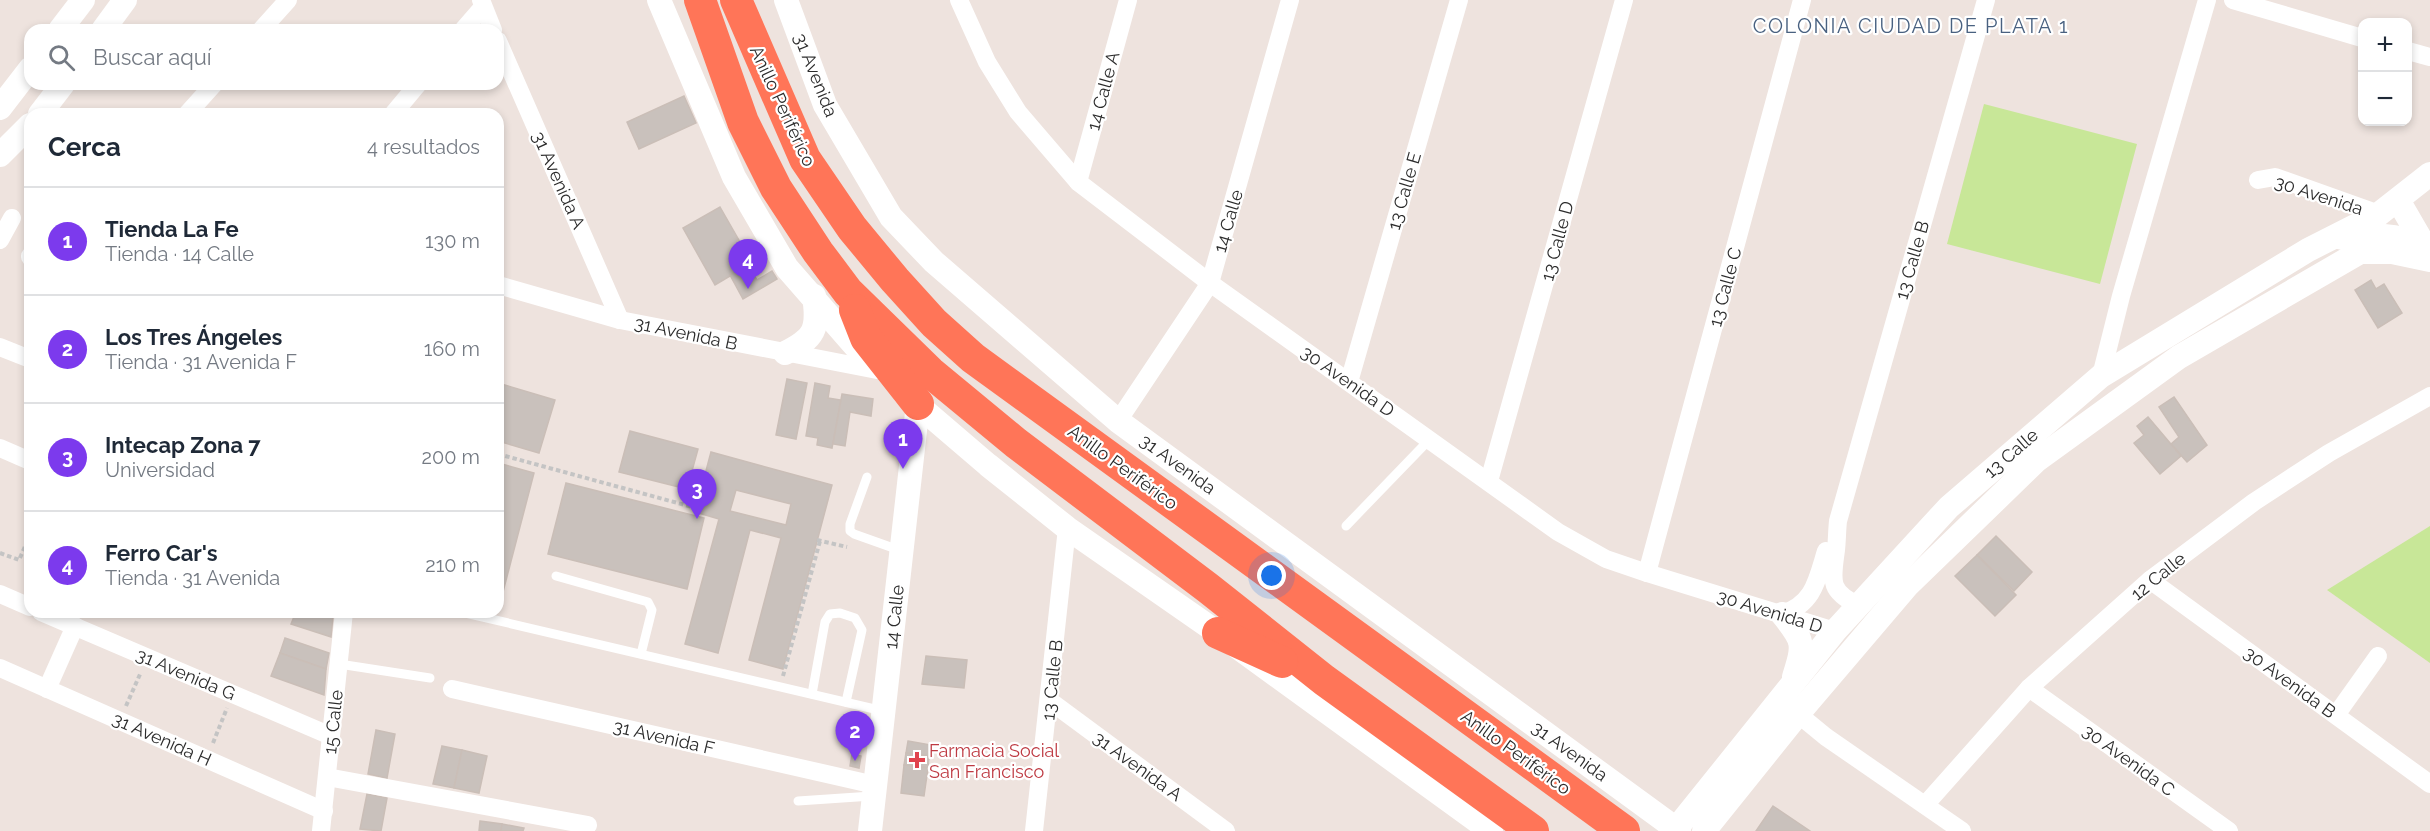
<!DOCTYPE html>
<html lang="es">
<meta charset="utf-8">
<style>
:root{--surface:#fff;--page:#f6f6f7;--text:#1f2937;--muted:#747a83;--line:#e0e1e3;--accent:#7c3aed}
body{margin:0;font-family:Raleway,sans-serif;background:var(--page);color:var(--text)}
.controls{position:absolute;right:18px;top:18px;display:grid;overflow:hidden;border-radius:12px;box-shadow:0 3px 9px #0003}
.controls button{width:54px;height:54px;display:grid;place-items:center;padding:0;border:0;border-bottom:2px solid var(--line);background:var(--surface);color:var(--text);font:30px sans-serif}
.you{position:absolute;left:1272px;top:576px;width:21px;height:21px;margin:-15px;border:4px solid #fff;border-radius:50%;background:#1a73e8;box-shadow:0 0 0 9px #1a73e833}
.badge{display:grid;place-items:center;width:39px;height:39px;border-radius:50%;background:var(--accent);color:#fff;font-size:20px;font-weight:700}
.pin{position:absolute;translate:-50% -50px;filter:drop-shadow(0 2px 3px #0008)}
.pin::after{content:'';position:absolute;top:32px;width:21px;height:18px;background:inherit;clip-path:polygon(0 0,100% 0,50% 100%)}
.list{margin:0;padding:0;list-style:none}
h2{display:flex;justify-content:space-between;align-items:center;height:78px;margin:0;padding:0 24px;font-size:26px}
h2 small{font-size:20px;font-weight:400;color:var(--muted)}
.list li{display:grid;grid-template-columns:39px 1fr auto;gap:18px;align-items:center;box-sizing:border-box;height:108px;padding:0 24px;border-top:2px solid var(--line)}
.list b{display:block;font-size:22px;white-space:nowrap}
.list p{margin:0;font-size:20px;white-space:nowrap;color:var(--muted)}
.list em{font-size:20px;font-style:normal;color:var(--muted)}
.icon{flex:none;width:33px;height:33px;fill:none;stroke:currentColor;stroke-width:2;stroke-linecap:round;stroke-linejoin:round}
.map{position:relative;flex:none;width:2430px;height:831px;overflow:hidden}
.search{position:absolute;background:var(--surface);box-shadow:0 3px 9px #0003;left:24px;top:24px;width:480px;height:66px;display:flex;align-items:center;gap:15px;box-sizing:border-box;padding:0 21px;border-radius:18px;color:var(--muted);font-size:22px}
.panel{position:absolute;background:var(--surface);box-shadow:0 3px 9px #0003;left:24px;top:108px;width:480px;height:510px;border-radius:18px}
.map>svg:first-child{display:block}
.green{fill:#c8e798}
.building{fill:#c9c1bc;stroke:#cabeb7;stroke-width:1.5;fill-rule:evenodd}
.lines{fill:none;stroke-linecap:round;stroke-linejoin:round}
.path{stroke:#c4c4c4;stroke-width:4;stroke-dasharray:4.5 3;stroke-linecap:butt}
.lane{stroke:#fff;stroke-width:9}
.street{stroke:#fff;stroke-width:18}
.secondary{stroke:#fff;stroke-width:24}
.highway{stroke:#ff7558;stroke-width:32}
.health-dot{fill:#e0444e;stroke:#fff;stroke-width:2}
.labels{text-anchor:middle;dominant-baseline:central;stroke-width:4.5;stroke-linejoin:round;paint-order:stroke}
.street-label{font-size:18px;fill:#2c2c2c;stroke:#fff}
.health-label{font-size:18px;fill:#be3a42;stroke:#fff;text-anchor:start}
.neighbourhood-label{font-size:20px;letter-spacing:1.5px;fill:#496180;stroke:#fff}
</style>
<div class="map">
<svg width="2430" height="831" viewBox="0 0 2430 831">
<rect width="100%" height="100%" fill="#eee3de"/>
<!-- green -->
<g class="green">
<path d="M1984,104L2137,144L2100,284L1947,244Z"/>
<path d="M2430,526V663L2327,590Z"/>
</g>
<!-- building -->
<g class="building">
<path d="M684,96L696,123L639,149L627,122Z"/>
<path d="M720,207L752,263L715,285L683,228Z"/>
<path d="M748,264L757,280L772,271L777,279L743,299L730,275Z"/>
<path d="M2371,280L2376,289L2384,284L2402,313L2378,328L2355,290Z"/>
<path d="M787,379L807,383L796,439L776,435Z"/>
<path d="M498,383L555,400L539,453L498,441Z"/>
<path d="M815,383L830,386L828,398L841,400L832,448L817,445L818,438L806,436Z"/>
<path d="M842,394L873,399L871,416L850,412L845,446L833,444Z"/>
<path d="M2174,397L2207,445L2187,462L2171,444L2179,437L2159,407Z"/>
<path d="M2148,417L2181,456L2160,474L2134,443L2144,435L2137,426Z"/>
<path d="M630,431L698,449L687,489L619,472Z"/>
<path d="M711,452L832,485L783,669L749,660L781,538L750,530L718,653L685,644L719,519L695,512ZM736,490L791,504L786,525L730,511Z"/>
<path d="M502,464L534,473L498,611V479Z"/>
<path d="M566,483L704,518L687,589L548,554Z"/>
<path d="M1996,536L2032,572L2014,591L1977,555Z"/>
<path d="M1977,555L2016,595L1995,616L1955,576Z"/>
<path d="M296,612H319L333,616L331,637L291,624Z"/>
<path d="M285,638L329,653L326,669L280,653Z"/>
<path d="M280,653L326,669L324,695L271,676Z"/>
<path d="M926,656L967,660L964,688L922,684Z"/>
<path d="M376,730L395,734L387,778L368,774Z"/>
<path d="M908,741L931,745L929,756L906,753Z"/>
<path d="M442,746L462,750L454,788L433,784Z"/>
<path d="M462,750L487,756L479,793L454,788Z"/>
<path d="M906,753L929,756L928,768L904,765Z"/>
<path d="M852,754L861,756L859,768L850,766Z"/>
<path d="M904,765L928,768L924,796L901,793Z"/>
<path d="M367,794L387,798L381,831L360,829Z"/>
<path d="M1773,806L1810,831H1756Z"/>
<path d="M480,821L502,824L501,831H479Z"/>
<path d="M502,824L524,828L523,831H501Z"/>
</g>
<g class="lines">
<!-- path -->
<g class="path">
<path d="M498,454L696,508"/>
<path d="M817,540L847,547"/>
<path d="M0,553L19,560L30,535"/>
<path d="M783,676L820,541"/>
<path d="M126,706L141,672"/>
<path d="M213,743L227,708"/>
</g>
<!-- lane -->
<g class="lane">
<path d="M867,477L850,524V531L854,534L899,550"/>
<path d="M1346,526L1430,439"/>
<path d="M556,576L648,602L652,610L641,654"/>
<path d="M461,612L883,711"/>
<path d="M339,664L430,678"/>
<path d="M812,694L825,622L830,614L840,613L855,618L862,630L846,702"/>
<path d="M798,801L872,796"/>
</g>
<!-- street -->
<g class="street">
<path d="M481,0L493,30"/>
<path d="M959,0L987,62L1018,112L1078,182L1210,283L1558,532L1606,559L1647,573L1835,631"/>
<path d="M2233,0L2362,38"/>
<path d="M261,30L288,0"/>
<path d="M463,30L483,7"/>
<path d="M498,41L620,320"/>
<path d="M2408,51L2430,57"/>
<path d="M187,114L214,84"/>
<path d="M393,114L418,84"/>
<path d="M2258,180L2275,177L2379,214"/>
<path d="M1078,182L1128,0"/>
<path d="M0,240L12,218"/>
<path d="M30,256V257"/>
<path d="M498,285L620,320L877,370"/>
<path d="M0,347L30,359"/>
<path d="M2101,376L2121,296L2207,0"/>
<path d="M1349,382L1459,0"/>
<path d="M1118,421L1210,283L1290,0"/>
<path d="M0,448L30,461"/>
<path d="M1489,481L1624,0"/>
<path d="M1647,573L1802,0"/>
<path d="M2150,580L2430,784"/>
<path d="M0,594L30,607"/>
<path d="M1858,605C1828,591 1832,580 1836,550C1837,541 1837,530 1838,521L1986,0"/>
<path d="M41,612L331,736"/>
<path d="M1782,614C1814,604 1817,580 1826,551"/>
<path d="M0,668L324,811"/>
<path d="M2029,688L2229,831"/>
<path d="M47,689L75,626"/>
<path d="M452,689L875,785"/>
<path d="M1050,701L1226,831"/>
<path d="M1798,714L1826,737L1962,831"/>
<path d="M2336,715L2378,656"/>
<path d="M327,777L588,825"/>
<path d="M1925,805L2029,688L2150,580L2254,502L2329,453L2430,396"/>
<path d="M321,831L344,612"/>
<path d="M1034,831L1067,528"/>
</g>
<!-- secondary -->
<g class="secondary">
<path d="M659,0L734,177L787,268L870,363"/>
<path d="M786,0L825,105L891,217L934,262L1118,421L1679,831"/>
<path d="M60,30L83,0"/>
<path d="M103,30L125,0"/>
<path d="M0,108L30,69"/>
<path d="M40,114L63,84"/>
<path d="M0,155L30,125"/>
<path d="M2398,200L2427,250"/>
<path d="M2342,238C2374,235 2395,233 2424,246"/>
<path d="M785,353C815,338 819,329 814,296"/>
<path d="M905,394L988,465L1067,528L1218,633L1491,831"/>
<path d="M1782,614C1805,642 1804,644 1794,677"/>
<path d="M1676,829L1835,631L1949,507L2101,376L2308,250L2379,214L2430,174"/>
<path d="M870,831L918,404"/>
<path d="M1704,831L1798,714L1907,586L2037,460L2179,357L2360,252H2392L2430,260"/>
</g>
<!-- highway -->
<g class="highway">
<path d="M700,0L743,122L776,188L818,252L848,292L930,372L1016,443L1208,588L1324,680L1533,831"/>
<path d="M736,0L805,159L852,228L895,280L934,323L973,358L1624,831"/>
<path d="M855,310L866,338L918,404"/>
<path d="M1218,633L1282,662"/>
</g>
</g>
<!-- markers -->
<path class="health-dot" d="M914 751h6v6h6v6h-6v6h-6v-6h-6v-6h6z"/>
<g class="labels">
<!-- street labels -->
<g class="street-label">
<text transform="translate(816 75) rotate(68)">31 Avenida</text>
<text transform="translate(1103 91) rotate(-75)">14 Calle A</text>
<text transform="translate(783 106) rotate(65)">Anillo Periférico</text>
<text transform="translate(559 180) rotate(66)">31 Avenida A</text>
<text transform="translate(1404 191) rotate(-74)">13 Calle E</text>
<text transform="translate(2319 195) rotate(18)">30 Avenida</text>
<text transform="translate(1228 221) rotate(-74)">14 Calle</text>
<text transform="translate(1557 241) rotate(-75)">13 Calle D</text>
<text transform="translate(1912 260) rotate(-74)">13 Calle B</text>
<text transform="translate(1725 287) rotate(-75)">13 Calle C</text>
<text transform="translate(686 333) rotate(12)">31 Avenida B</text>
<text transform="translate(1348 381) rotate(35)">30 Avenida D</text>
<text transform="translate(2011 453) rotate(-41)">13 Calle</text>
<text transform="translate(1178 464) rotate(36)">31 Avenida</text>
<text transform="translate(1123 467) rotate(36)">Anillo Periférico</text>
<text transform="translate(2158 576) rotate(-39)">12 Calle</text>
<text transform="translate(1770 611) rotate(17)">30 Avenida D</text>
<text transform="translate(894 617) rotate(-84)">14 Calle</text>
<text transform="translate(186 674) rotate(23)">31 Avenida G</text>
<text transform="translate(1052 680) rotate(-84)">13 Calle B</text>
<text transform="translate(2290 682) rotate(36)">30 Avenida B</text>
<text transform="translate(333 722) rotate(-84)">15 Calle</text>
<text transform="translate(664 737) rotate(13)">31 Avenida F</text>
<text transform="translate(162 739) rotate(24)">31 Avenida H</text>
<text transform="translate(1570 751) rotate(36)">31 Avenida</text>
<text transform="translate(1516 752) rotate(36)">Anillo Periférico</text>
<text transform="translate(2129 760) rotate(36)">30 Avenida C</text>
<text transform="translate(1138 766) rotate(36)">31 Avenida A</text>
</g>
<!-- health labels -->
<g class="health-label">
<text x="929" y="750">Farmacia Social<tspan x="929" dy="21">San Francisco</tspan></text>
</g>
<!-- neighbourhood labels -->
<g class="neighbourhood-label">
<text x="1911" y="26">COLONIA CIUDAD DE PLATA 1</text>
</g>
</g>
</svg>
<div class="controls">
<button>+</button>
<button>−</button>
</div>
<div class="you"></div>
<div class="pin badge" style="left:903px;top:469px">1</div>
<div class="pin badge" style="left:855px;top:761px">2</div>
<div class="pin badge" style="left:697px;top:519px">3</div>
<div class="pin badge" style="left:748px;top:289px">4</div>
<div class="search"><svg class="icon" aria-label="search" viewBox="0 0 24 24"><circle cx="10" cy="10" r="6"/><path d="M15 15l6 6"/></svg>Buscar aquí</div>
<section class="panel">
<h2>Cerca<small>4 resultados</small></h2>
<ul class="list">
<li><span class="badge">1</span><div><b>Tienda La Fe</b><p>Tienda · 14 Calle</p></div><em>130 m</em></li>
<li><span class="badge">2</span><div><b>Los Tres Ángeles</b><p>Tienda · 31 Avenida F</p></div><em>160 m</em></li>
<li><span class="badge">3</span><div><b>Intecap Zona 7</b><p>Universidad</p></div><em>200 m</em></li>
<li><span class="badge">4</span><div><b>Ferro Car's</b><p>Tienda · 31 Avenida</p></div><em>210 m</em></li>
</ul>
</section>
</div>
